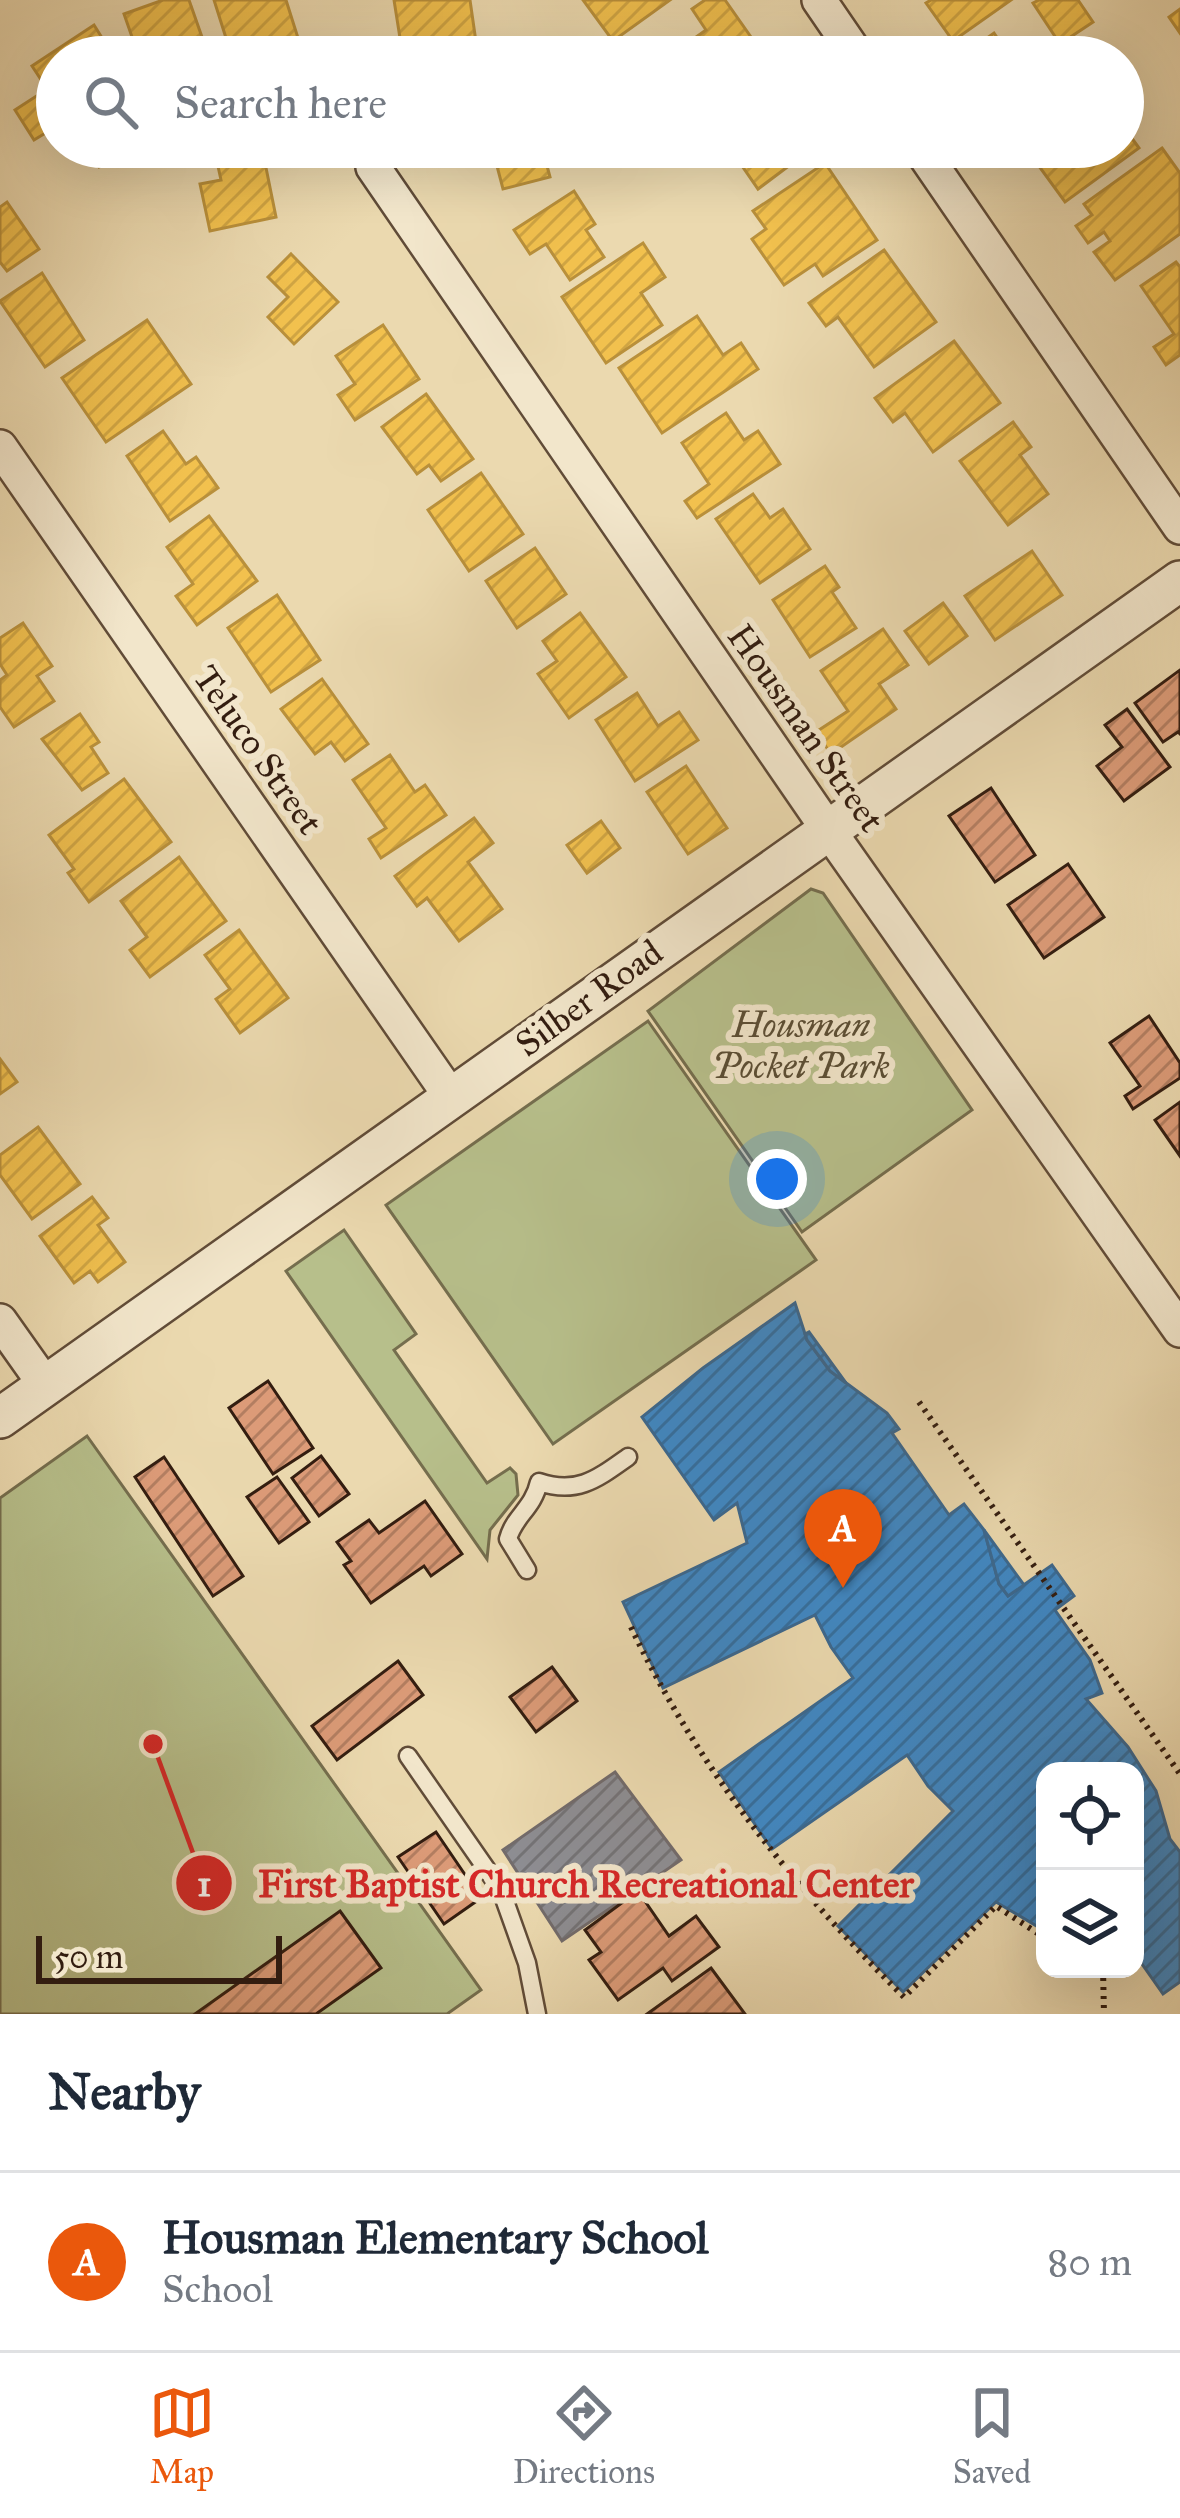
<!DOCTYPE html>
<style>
:root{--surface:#fff;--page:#f2f2f3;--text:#1f2937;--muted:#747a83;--line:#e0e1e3;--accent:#ea580c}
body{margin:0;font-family:"IM FELL Great Primer",serif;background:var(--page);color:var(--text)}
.controls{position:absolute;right:36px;bottom:36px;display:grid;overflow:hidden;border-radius:24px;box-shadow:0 12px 48px #0002}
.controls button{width:108px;height:108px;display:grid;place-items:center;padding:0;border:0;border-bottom:3px solid var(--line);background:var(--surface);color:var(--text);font:60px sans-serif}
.scale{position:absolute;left:36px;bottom:30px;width:246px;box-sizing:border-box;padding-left:12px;border:6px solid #331d10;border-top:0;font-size:33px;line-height:42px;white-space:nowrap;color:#331d10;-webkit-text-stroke:9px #f2e6cb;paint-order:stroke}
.you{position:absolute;left:777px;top:1179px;width:42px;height:42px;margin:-30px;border:9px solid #fff;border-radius:50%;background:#1a73e8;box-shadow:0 0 0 18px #1a73e833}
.badge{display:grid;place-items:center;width:78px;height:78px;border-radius:50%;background:var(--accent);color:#fff;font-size:39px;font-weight:700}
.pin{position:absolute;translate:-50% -99px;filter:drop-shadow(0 3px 6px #0008)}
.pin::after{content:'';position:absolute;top:63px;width:42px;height:36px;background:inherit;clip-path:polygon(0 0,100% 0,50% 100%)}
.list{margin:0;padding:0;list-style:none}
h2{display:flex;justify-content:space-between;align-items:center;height:156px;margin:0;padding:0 48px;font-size:51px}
h2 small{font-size:39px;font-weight:400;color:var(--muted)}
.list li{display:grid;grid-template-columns:78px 1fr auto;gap:36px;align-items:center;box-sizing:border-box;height:180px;padding:0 48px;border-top:3px solid var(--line)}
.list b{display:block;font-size:45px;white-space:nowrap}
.list p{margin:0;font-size:39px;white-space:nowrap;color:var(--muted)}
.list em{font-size:39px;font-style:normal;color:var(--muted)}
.icon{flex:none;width:66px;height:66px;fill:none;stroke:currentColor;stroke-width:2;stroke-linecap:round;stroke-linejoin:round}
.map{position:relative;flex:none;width:1180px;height:2014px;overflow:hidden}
.search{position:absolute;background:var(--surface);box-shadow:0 12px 48px #0002;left:36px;right:36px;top:36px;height:132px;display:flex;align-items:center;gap:30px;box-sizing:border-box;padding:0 42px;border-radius:66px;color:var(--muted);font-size:45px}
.sheet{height:336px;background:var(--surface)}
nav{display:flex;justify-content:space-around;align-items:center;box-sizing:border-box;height:168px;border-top:3px solid var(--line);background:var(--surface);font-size:33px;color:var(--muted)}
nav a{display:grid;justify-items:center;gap:6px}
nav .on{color:var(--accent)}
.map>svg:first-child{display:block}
.green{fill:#b7bf8b;stroke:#756e4e;stroke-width:3}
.homes{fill:url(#homes-hatch);stroke:#b9903b;stroke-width:3}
.schools{fill:url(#schools-hatch);stroke:#3b688f;stroke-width:3}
.industry{fill:url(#industry-hatch);stroke:#726b6b;stroke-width:3}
.building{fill:url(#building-hatch);stroke:#331d10;stroke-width:3}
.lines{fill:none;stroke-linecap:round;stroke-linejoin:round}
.service-casing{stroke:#614c38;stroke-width:21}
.minor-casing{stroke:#614c38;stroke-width:38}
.tertiary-casing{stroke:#614c38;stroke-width:44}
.path{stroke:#331d10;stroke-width:6;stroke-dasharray:3 6;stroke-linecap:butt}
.service{stroke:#f2e6cb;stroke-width:16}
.minor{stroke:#f2e6cb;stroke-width:33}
.tertiary{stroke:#f2e6cb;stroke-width:39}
.labels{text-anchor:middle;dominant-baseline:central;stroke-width:12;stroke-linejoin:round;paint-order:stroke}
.street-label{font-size:36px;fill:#331d10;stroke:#f2e6cb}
.park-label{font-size:36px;font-style:italic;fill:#5b4e35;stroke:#f2e6cb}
.leader{fill:none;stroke:#d62828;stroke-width:4.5}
.callout-dot{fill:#d62828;stroke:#f2e6cb;stroke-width:4.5}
.mark-label{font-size:36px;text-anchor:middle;font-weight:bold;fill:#fff}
.callout-label{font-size:39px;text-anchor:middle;font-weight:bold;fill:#d62828;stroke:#f2e6cb;stroke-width:12;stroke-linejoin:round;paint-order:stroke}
</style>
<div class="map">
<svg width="1180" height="2014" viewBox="0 0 1180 2014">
<defs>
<pattern id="homes-hatch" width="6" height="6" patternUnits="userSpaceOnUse" patternTransform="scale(3)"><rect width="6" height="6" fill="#f2c14e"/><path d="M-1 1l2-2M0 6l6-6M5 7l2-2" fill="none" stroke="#d0a543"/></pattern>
<pattern id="schools-hatch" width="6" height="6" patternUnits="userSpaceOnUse" patternTransform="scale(3)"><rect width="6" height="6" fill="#3f88c5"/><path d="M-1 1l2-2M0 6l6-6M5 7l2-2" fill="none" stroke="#356f9f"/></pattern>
<pattern id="industry-hatch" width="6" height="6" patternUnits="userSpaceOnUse" patternTransform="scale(3)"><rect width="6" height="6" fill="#8d8d92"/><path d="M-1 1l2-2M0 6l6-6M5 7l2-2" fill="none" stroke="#747376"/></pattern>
<pattern id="building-hatch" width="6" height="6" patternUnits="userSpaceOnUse" patternTransform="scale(3)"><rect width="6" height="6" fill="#dc9b78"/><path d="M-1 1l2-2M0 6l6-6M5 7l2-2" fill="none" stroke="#b37e61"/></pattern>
</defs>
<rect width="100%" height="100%" fill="#ebd9af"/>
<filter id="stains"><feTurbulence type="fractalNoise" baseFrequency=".00167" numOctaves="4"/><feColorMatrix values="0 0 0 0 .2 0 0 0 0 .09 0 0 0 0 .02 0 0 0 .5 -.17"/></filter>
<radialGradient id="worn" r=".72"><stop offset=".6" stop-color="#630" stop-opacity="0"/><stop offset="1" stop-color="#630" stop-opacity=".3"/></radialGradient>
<!-- green -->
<g class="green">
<path d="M811,889L823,893L972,1110L802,1232L648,1011Z"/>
<path d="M648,1021L816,1260L553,1444L386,1205Z"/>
<path d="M344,1230L416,1334L394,1350L487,1483L510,1468L516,1474L518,1495L490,1530L487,1559L286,1271Z"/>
<path d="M87,1436L481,1990L447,2014H0V1498Z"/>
</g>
<!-- homes -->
<g class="homes">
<path d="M163,0H189L209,57H139L124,14Z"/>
<path d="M214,0H286L304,57H232Z"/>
<path d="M394,0H470L477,49L403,57Z"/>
<path d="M583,0H670L613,41Z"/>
<path d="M705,0H725L765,57H668L706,30L692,9Z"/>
<path d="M931,0H1011L953,41L926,3Z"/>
<path d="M1039,0H1078L1093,22L1060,44L1033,3Z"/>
<path d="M1180,9V33L1169,17Z"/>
<path d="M94,25L114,57H57V104L32,66Z"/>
<path d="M994,33L1007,52L1020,42L1030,57H960Z"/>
<path d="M638,40L650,57H615Z"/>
<path d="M38,95L57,126L34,140L15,110Z"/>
<path d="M1123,126L1139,148L1065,202L1025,147H1123Z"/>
<path d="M85,147H129L99,167Z"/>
<path d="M492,147H542L550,177L503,189Z"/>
<path d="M729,147H814L758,189Z"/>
<path d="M262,148L276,217L210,231L200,184L221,180L216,157Z"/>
<path d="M1162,148L1180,173V234L1115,280L1094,252L1110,241L1104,232L1088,243L1076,226L1092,215L1084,204Z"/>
<path d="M825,163L877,240L823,276L815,264L784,285L752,239L766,229L753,211Z"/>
<path d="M574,191L595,224L586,230L604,257L570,280L546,244L530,254L514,230Z"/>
<path d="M7,202L39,249L7,271L0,262V207Z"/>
<path d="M643,243L665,277L641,293L662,325L606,363L562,297Z"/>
<path d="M884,250L936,322L874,367L838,317L826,326L809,303Z"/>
<path d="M291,254L338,302L294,344L268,317L288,297L268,277Z"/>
<path d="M1176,262L1180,267V355L1166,365L1154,347L1174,334L1141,286Z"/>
<path d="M42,273L84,340L45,367L0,301Z"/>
<path d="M697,316L723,355L741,343L758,369L662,433L619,368Z"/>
<path d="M147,320L191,384L106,442L62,378Z"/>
<path d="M383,325L419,379L355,420L338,395L355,384L336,356Z"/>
<path d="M954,341L1000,403L933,452L905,413L893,422L875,398Z"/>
<path d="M426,394L473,459L441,481L429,465L417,474L382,427Z"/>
<path d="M726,413L744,440L758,431L780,464L697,518L685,501L709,484L682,443Z"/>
<path d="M1013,422L1031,447L1020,455L1048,494L1008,525L960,461Z"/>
<path d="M163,431L186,464L196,457L218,488L170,521L127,456Z"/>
<path d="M481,473L523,534L469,571L428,510Z"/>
<path d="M753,494L770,518L783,509L810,549L760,583L716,519Z"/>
<path d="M209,516L257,581L197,625L176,596L193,584L167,547Z"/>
<path d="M535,548L566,594L517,628L486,581Z"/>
<path d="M1032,551L1062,595L995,640L965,596Z"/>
<path d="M825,566L839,587L832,592L856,628L810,657L773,600Z"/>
<path d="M277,595L320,660L271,692L228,628Z"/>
<path d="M943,603L967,636L929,664L905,631Z"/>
<path d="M580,613L626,677L569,718L538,674L557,661L543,641Z"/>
<path d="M23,623L52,666L37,676L54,701L14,727L0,707V680L7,675L0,664V638Z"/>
<path d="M883,629L908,665L879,684L896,709L831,754L816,732L848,711L821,671Z"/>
<path d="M322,679L368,744L345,761L331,742L315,754L281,709Z"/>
<path d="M637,693L658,726L679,712L698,740L635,781L596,720Z"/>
<path d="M80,714L99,742L91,747L108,773L82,790L42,739Z"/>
<path d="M390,755L415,792L425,785L446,815L381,858L369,839L386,828L353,780Z"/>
<path d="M686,766L727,828L688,854L647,792Z"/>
<path d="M124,779L171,842L89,902L68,873L74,869L49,835Z"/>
<path d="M474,818L493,843L468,862L502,909L459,941L427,898L417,906L395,876Z"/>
<path d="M601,821L620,848L587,873L567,845Z"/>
<path d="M179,857L226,921L150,977L130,950L147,937L121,901Z"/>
<path d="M239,930L288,998L240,1033L216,999L230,989L205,955Z"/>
<path d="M0,1059L17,1082L0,1094Z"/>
<path d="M38,1127L80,1184L32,1219L0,1175V1155Z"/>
<path d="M92,1197L108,1218L98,1225L125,1262L98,1282L90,1271L74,1283L40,1236Z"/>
</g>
<!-- schools -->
<g class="schools">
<path d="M795,1303L807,1340L830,1371L887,1413L899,1429L892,1433L949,1515L964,1504L984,1530L999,1584L1008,1596L1052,1565L1074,1596L1055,1610L1090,1660L1102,1693L1086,1699L1128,1747L1156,1791L1170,1839L1180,1852V1982L1163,1994L1135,1954V1771H1045V1931L996,1902L903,1992L838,1926L953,1811L928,1786L907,1755L772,1849L719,1772L853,1678L831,1647L815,1615L663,1688L623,1602L747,1543L737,1503L714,1520L642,1417L703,1368Z"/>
<path d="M809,1332L846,1383L830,1371L807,1340L805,1334Z"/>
<path d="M984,1530L1024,1585L1008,1596L999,1584Z"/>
</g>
<!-- industry -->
<path class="industry" d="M615,1772L681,1860L562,1941L503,1850Z"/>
<!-- building -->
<g class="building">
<path d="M1180,670V734L1178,732L1163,742L1135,703Z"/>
<path d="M1127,709L1170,767L1124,801L1097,766L1122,747L1105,725Z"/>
<path d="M991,788L1035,855L995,882L949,816Z"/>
<path d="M1068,864L1104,917L1044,958L1008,905Z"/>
<path d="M1149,1016L1180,1063V1078L1133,1109L1125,1096L1140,1086L1110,1043Z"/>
<path d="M1180,1102V1156L1155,1120Z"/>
<path d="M268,1381L313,1448L273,1474L229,1408Z"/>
<path d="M321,1456L349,1494L319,1516L292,1478Z"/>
<path d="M164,1457L243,1576L213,1596L135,1477Z"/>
<path d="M277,1477L309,1522L279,1543L247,1497Z"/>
<path d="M425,1501L462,1554L431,1576L424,1566L371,1603L344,1565L351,1561L337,1542L369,1520L379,1533Z"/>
<path d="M398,1661L423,1695L337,1760L312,1726Z"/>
<path d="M552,1667L577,1701L536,1732L510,1697Z"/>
<path d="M436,1832L481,1898L444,1924L398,1857Z"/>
<path d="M638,1891L669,1936L696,1916L719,1947L672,1981L663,1968L618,2000L589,1960L601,1952L585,1930Z"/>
<path d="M340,1911L381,1968L316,2014H195Z"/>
<path d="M711,1968L745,2014H647Z"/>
</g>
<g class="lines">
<defs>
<g id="service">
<path d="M527,1570L508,1539C514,1516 533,1509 539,1482C577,1495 597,1479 628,1457"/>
<path d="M408,1756L501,1890L527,1963L537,2014"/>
</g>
<g id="minor">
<path d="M819,0L858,57"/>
<path d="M919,147L1180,527"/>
<path d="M373,167L827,828L1180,1330"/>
<path d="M0,447L451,1097"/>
<path d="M0,1321L46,1386"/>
</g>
<path id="tertiary" d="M0,1418L1180,581"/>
</defs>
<!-- service casing -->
<use href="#service" class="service-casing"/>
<!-- minor casing -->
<use href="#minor" class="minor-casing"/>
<!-- tertiary casing -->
<use href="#tertiary" class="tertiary-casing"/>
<!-- path -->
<g class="path">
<path d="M919,1402L1180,1774"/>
<path d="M631,1627C698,1768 793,1887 904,1997L996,1906L1045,1938"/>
<path d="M1103,1969L1104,2014"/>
</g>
<!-- service -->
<use href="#service" class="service"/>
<!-- minor -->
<use href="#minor" class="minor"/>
<!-- tertiary -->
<use href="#tertiary" class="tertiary"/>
</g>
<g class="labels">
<!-- street labels -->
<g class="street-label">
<text transform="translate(806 728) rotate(55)">Housman Street</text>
<text transform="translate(258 750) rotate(55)">Teluco Street</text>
<text transform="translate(589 998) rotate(-36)">Silber Road</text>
</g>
<!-- park labels -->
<g class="park-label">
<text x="801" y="1025">Housman<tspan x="801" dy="41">Pocket Park</tspan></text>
</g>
</g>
<!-- callouts -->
<path class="leader" d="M153 1744L204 1883"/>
<g class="callout-dot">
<circle cx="153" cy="1744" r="12"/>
<circle cx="204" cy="1883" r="30"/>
</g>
<g class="mark-label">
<text x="204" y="1896">1</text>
</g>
<g class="callout-label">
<text x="586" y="1897">First Baptist Church Recreational Center</text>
</g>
<rect width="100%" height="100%" filter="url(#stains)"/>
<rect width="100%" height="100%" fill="url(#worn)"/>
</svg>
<div class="controls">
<button><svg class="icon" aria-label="locate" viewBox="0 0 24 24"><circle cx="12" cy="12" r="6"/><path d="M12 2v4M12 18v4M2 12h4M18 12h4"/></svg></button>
<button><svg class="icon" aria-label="layers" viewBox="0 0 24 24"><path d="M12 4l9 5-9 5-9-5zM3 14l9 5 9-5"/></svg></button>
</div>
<div class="scale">50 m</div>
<div class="you"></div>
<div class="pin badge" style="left:843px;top:1588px">A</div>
<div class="search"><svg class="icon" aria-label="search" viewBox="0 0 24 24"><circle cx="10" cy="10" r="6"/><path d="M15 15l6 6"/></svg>Search here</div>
</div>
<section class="sheet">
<h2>Nearby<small></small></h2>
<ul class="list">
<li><span class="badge">A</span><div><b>Housman Elementary School</b><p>School</p></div><em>80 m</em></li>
</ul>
</section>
<nav>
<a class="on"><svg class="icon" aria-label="map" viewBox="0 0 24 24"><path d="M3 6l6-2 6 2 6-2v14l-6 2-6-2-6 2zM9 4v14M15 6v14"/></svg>Map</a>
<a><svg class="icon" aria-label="directions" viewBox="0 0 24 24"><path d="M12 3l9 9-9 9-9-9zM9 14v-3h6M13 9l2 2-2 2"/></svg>Directions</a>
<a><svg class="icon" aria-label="saved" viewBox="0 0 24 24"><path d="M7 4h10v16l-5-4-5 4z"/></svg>Saved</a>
</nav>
